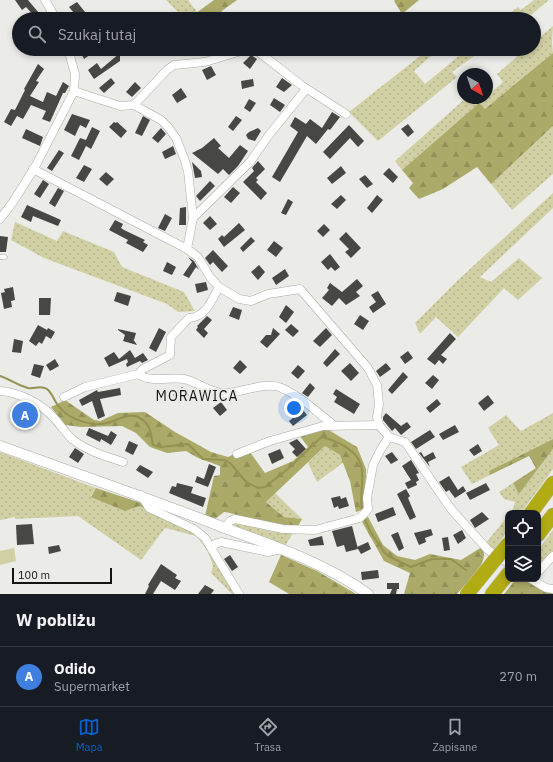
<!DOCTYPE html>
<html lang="pl">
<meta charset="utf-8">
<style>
:root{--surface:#171b24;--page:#20242c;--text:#f1f3f6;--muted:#9ea1a6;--line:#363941;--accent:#0663cc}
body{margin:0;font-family:"IBM Plex Sans",sans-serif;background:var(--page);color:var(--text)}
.controls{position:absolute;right:12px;bottom:12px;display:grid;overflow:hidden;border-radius:8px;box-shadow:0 2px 6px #0003}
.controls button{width:36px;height:36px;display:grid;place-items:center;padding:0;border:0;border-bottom:1px solid var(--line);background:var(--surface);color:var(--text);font:20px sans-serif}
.compass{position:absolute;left:457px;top:68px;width:36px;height:36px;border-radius:50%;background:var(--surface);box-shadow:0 2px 6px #0003;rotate:140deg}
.scale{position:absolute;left:12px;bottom:10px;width:100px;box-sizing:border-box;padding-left:4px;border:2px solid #131311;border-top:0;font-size:11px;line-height:14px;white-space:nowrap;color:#131311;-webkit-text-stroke:3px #ebebe8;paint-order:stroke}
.you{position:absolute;left:294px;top:408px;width:14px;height:14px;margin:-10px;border:3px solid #fff;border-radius:50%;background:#1a73e8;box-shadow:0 0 0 6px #1a73e833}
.badge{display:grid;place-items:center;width:26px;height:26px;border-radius:50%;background:var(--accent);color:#fff;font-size:13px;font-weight:700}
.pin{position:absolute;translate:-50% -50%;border:2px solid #fff;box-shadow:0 1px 4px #0006}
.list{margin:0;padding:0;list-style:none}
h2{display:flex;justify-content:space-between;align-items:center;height:52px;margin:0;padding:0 16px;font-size:17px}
h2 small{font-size:13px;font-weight:400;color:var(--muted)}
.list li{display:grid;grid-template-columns:26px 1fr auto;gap:12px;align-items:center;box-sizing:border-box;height:60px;padding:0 16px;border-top:1px solid var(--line)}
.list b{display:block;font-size:15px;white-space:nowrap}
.list p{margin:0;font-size:13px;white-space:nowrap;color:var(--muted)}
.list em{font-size:13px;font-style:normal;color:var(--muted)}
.icon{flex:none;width:22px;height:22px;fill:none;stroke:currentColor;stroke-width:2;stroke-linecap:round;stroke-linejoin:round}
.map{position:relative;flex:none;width:553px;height:594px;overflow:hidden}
.search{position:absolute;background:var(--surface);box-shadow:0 2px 6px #0003;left:12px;right:12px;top:12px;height:44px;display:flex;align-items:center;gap:10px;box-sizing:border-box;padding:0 14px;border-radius:22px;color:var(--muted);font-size:15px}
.sheet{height:112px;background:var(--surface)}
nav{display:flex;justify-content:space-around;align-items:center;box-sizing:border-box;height:56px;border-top:1px solid var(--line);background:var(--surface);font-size:11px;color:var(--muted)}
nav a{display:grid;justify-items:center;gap:2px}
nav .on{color:var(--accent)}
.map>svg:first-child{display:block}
.grass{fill:url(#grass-dots)}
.forest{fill:url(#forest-firs)}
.park{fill:#d1d0a5}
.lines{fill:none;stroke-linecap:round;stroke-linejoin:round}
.stream{stroke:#949251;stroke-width:2}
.building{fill:#474744}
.service-casing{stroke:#ababa8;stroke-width:5}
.minor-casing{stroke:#ababa8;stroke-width:9}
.tertiary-casing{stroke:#ababa8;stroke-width:11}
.motorway-casing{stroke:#c6c6c6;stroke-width:15}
.service{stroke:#fff;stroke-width:4}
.minor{stroke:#fff;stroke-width:8}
.tertiary{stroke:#fff;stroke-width:10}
.motorway{stroke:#b1ab14;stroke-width:14}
.motorway-bridge-casing{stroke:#c6c6c6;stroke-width:15;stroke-linecap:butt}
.motorway-bridge{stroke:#b1ab14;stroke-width:14}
.labels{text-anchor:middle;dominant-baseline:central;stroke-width:4;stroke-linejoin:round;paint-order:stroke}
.quarter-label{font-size:14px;letter-spacing:1px;fill:#131311;stroke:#ebebe8}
</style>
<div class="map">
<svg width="553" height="594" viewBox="0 0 553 594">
<defs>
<pattern id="grass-dots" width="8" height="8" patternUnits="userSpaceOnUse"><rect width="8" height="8" fill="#d1d0a5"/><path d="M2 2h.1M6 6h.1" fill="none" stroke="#b3b28d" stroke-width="1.8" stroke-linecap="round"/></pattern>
<pattern id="forest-firs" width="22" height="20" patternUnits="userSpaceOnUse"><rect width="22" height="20" fill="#acaa68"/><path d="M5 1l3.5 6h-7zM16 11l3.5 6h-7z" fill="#939159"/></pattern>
</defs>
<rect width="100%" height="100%" fill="#ebebe8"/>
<!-- grass -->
<g class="grass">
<path d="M166,0H188L197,12L188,19H185Z"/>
<path d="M534,0H549L526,19H503L518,7L521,10Z"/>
<path d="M553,26L552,43L553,53L485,110L479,103L402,170L395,161L466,98H474L479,103L503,82L497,74L526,49H534V42Z"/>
<path d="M429,49H439L414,71L425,84L467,49H484L452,72L457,77L378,141L349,112Z"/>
<path d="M553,126V174L512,210L491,184Z"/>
<path d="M553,193V208L480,277L491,282L519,258L542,278L518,300L504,288L458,337L436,317L420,334L415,323L458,280Z"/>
<path d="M15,222L57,241L63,231L114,252L122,267L184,292L195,311L178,312L167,304L44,258L11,240Z"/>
<path d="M553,413V439L489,471L490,475L472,484L461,467L499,445L488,428L506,415L521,431Z"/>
<path d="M325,446L340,455L344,462L317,482L308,463Z"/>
<path d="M553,449V469L521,513H510L513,509L515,502L504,499L499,492L513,483L519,494Z"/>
<path d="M0,452L96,488L91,496L139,506L191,529L198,535L196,536L165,528L141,560L78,516L15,519V517L0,520Z"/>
<path d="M275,493L302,519L284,517L266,502Z"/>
<path d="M508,516V530L493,551L485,544Z"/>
<path d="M238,522L268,531L293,533L285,546L234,527L235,523Z"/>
<path d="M553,530V552L538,570V550Z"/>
<path d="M201,537L237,594H232L211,573L213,566L208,552L199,539Z"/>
</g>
<!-- forest -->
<g class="forest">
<path d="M214,0H237L223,10L214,19H188Z"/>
<path d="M395,0H419L402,14L394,1Z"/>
<path d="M553,53V126L491,184L477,167L443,189L419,199L409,188L413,183L402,170L479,103L485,109Z"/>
<path d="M65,400L94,420L100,421L118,413L145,412L175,432L211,452L228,457L247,448L265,473L293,461L308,447L299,435L327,429L357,447L366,469L365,509L356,512L350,481L340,455L325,446L266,502L284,517L302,519L298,526C283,526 268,525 254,521C243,518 235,513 224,512L215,519L205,516L214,476L220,475V466L198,458L186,451L167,453L150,447L136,433L122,426L81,427L65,425L51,407Z"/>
<path d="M553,439V449L519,494L513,483L536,468L529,456L490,475L489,471Z"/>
<path d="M96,488L144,504L146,509L139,506L125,511L91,497Z"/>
<path d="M368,517L383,545L397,556L415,560L430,554L461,560L482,547C491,563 467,582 457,594H404L410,573L384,561L361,520Z"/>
<path d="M281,555L317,571L356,594H289L269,582Z"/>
<path d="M516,579H526L553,594H504Z"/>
</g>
<!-- park -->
<path class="park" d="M14,548L16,561L0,565V551Z"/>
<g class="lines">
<!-- stream -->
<g class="stream">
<path d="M0,376C9,379 19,386 28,388C34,389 41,385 47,389C52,393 53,398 57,404C65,416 80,422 94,424C110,427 126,411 138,417C152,424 150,433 153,445L161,447L188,444L203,459L225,460L231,464L246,482L258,488L265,487L289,468L319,439L323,437C339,442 362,452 362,472C363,485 360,497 362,509"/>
<path d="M365,520L370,531L384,552L390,557L411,567L432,559H451L466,570"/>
</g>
</g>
<!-- building -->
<g class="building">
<path d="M15,0H28L44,19H37L26,7L22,10Z"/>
<path d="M77,2L85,12L78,18L69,7Z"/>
<path d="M83,49H99L92,55L91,54L84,59L80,51Z"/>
<path d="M120,53V61L94,79L88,70L97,63L101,69Z"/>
<path d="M251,55L257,59L250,69L243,63Z"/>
<path d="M38,64L44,69L36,81L39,82L30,96L43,102L47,92L56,96L63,82L69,86L65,93H63L50,122L42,119L46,111L31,105L23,119L17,116L11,126L4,122L11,109L15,110L25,90L24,89Z"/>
<path d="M211,66L216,75L207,80L202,70Z"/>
<path d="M111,78L115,83L104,93L99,88Z"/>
<path d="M282,78L292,85L284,92L276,87Z"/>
<path d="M253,79L254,86L242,89L241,81Z"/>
<path d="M135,82L141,88L132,97L126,92Z"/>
<path d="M181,88L187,97L177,103L172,95Z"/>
<path d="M274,98L285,105L280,112L270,105Z"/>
<path d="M249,99L256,103L250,112L244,108Z"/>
<path d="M332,112L340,117L330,130L328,129L316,144L307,136L280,182L272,177L298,132L290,126L295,117L306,124L310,119L322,128Z"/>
<path d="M72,114L90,120L86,128L80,125L75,136L64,130Z"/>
<path d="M143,116L150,120L142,136L135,133Z"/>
<path d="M236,116L242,120L233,131L228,127Z"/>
<path d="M114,122L116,123L117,122L127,131L121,138L109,127Z"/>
<path d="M408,124L414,132L408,137L401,129Z"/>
<path d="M349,125L364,141L358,147L350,138L330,159L323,152Z"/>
<path d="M92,127L100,131L91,149L86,146L79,160L71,156L80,138L86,140Z"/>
<path d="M161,128L166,134L158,143L152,138Z"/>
<path d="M258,128L261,131L255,141L248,139L246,135L249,132Z"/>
<path d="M26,129L43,137L40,146L22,138Z"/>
<path d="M214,138L221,146L218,148L229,158L240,145L248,151L238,166L229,175L223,169L218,174L192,153L202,148Z"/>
<path d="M173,146L176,154L165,159L162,152Z"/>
<path d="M59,150L64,153L52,171L47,168Z"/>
<path d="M258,161L265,169L256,178L258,180L256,182L267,193L261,200L243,182L254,171L252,168Z"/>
<path d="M192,162L201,171L202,177L195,178Z"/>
<path d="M84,165L92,169L84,182L76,178Z"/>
<path d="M341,166L346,173L332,184L327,178Z"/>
<path d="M389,168L398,177L393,183L383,174Z"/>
<path d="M106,172L114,179L107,186L99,179Z"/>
<path d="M365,175L373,184L367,188L359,179Z"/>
<path d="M43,180L49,184L40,198L34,194Z"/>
<path d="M210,181L215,186L200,201L196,196Z"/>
<path d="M233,187L240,193L231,203L224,197Z"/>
<path d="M58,188L64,191L55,207L49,203Z"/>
<path d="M341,195L346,200L337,209L331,204Z"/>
<path d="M377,195L383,200L372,213L367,208Z"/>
<path d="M288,199L293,202L286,215L281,213Z"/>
<path d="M27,205L61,220L58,226L33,216L31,222L21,217Z"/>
<path d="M186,207V225H179L180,208Z"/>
<path d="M165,214L172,218L165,231L158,228Z"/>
<path d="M210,216L217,224L210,230L203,223Z"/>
<path d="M115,220L123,224L121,228L124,230L145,240L143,242L148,245L143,252L126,243L128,240L109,230Z"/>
<path d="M239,223L245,230L224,247L218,239L222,235L224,237Z"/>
<path d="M324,224L330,230L323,237L317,231Z"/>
<path d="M346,232L361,248L351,258L345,252L349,249L339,239Z"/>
<path d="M0,236L8,237L6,252H0Z"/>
<path d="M251,237L255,241L243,252L240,248Z"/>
<path d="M274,241L283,248L276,257L267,250Z"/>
<path d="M213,250L228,266L222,272L213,262L210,265L205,258Z"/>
<path d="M330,254L340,267L335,271L331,267L328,270L321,262Z"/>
<path d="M188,257L194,261L199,270L196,267L189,278L183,275L192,262Z"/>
<path d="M167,262L176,267L172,275L163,271Z"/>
<path d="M259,265L265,272L258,280L251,272Z"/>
<path d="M285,269L289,276L276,285L272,278Z"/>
<path d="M357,279L363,286L356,292L360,296L346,305L339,298L332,306L322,298L329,290L327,288L330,283L342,292Z"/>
<path d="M206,282L208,290L197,293L195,284Z"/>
<path d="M13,287L15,300L11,301L12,307L4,309L1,293L5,292L4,289Z"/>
<path d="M378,291L386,304L373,313L369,307L376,302L371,295Z"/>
<path d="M117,292L131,296L128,306L114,301Z"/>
<path d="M39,298H51L50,315H39Z"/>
<path d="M286,305L294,312L286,323L279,317Z"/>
<path d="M233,307L242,310L239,320L229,316Z"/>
<path d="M360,315L369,321L363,330L354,324Z"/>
<path d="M207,316L212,320L204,329L208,333L204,338L196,330L198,327L197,326Z"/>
<path d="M291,324L299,331L293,337L285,330Z"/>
<path d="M38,325L47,330L48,328L55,332L51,339L46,336L42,344L39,342L36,346L29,341Z"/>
<path d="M159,328L166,332L156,352L149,348Z"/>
<path d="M273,328L280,334L267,348L260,342L266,335H271Z"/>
<path d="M326,328L332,335L320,347L313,341Z"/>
<path d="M118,329L136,333L134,340L133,339L137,345L123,341L125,335L118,330Z"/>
<path d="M450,333L456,339L441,355L447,359L443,364L439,360L435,365L427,359Z"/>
<path d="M14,339L23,341L21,353L12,352Z"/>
<path d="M335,349L340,354L327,367L323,363Z"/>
<path d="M130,350L135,358L143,353L148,360L142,363L140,361L127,367L126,364L128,362L127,359L109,367L104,358L114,352L119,359Z"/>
<path d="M408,351L413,358L405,364L400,357Z"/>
<path d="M55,359L59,366L50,371L46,365Z"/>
<path d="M240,360L247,367L240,374L233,368Z"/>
<path d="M350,363L359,373L351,381L341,371Z"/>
<path d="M386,363L391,369L380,377L376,371Z"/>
<path d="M34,364L44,366L40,378L31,375Z"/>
<path d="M298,365L305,371L298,379L291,373Z"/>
<path d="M403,372L408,377L392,394L388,390Z"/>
<path d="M433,375L439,380L432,389L425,383Z"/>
<path d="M310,383L315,388L308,397L302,393Z"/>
<path d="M182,387L189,395L180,403L173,395Z"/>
<path d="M120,388L121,395L100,399L105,416L98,419L92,401L82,406L79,400L97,390L98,392Z"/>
<path d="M336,389L360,404L354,414L334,402L337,397L333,394Z"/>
<path d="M488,395L494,403L484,411L478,403Z"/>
<path d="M437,399L441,404L430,413L426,408Z"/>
<path d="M221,402L227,410L220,416L213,408Z"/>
<path d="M32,409L33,420L18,422L16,411Z"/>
<path d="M303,410L307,415L293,426L289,421Z"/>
<path d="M386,413L401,426L407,422L411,427L401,435L395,428L392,431L383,420V417Z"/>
<path d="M455,425L459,432L443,440L439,434Z"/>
<path d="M89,428L108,436L111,431L117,435L111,445L101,439L100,442L86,435Z"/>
<path d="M430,430L435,437L416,449L411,442Z"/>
<path d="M297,439L306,449L297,457L292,452L295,449L289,443Z"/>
<path d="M129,441L138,445L133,455L125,451Z"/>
<path d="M478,444L482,451L474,456L469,450Z"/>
<path d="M75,448L84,454L78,463L69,457Z"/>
<path d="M280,449L284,458L272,464L268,454Z"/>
<path d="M392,452L398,460L391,464L385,456Z"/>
<path d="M421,452L424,457L433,452L436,458L428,462L430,467L419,453Z"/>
<path d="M411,460L419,473L416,474L419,480L416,482L417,485L408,489L405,483L411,480L402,466Z"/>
<path d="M209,464L216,467L208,487L195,482L197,476L204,479Z"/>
<path d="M140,465L153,472L148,478L136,470Z"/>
<path d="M449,476L458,490L463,486L466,491L455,498L449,490L446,492L439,482Z"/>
<path d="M177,483L193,487L191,493L206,498L203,507L169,493L172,486L176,487Z"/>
<path d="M486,483L490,490L470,500L466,493Z"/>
<path d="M406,489L410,496L408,498L416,517L410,520L397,494Z"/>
<path d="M340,496L341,499L346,497L349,506L339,509L338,506L334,508L331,498Z"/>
<path d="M393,507L396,515L378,522L375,514Z"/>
<path d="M482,512L489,519L475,528L470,520Z"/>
<path d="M32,524L34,544L17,545L16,525Z"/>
<path d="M352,526L358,549L346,552L344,545L337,547L332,531Z"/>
<path d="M431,529L433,535L425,538L426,542L419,545L414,533Z"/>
<path d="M462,530L466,538L458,544L453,535Z"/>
<path d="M398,532L404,548L399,551L391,535Z"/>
<path d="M322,536L324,545L310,546L308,540Z"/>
<path d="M448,537L450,550L444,551L442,538Z"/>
<path d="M368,542L371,549L361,554L357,547Z"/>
<path d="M59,545L61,551L49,554L48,547Z"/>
<path d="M230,555L238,567L232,571L224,559Z"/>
<path d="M161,564L177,575L175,578L181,581L175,590L161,581L153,594H145L149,586L148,585Z"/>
<path d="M378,570L379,578L362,580L361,572Z"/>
<path d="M387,583H399V589H397L396,594H390L392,589H387Z"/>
<path d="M205,585L214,590L211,594H198Z"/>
</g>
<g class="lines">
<defs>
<path id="service" d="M0,257H5"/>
<g id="minor">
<path d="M45,0L56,19"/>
<path d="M74,91L120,106L134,105L167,70L174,65L205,62L248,49L256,50L301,85L346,114"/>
<path d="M134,105L161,120L168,127L176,138L184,158L188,171L193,218L187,249"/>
<path d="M33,169L187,249L198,257L210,277L219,287L239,299L251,301L268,294L300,289L368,368L377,385L379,404L377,417L379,425L389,437L381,449L373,465L367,498L368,509L360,518L315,530L283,529L235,519L230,521L225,528"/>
<path d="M193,218L250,162L269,135L306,89"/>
<path d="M0,219L13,202L35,167L74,91L75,74L68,49"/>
<path d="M138,374C150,383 169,377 184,379C198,382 210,393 224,393C241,393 264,382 279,387C298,394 314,410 330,422L333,426"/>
<path d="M0,391C19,392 42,404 54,418C61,425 65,433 72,439C87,451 105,456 123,462"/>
<path d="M64,397L85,387L138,374L143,369L170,355L171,337L189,318C206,317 212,300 219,287"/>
<path d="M389,437L405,442L451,509L488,550L508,563"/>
<path d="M237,454L270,441L323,426L379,425"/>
<path d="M141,495L149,508L194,529L205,538L239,594"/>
<path d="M212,548L215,544L221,542L268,552L281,549"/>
<path d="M538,572L553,556"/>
<path d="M531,579L546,588L553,589"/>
</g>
<path id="tertiary" d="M0,446C75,473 150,499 225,528C274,546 325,563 368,594"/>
<g id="motorway">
<path d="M531,513L553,483"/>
<path d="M538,535L553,515"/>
<path d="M492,594L508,574"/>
</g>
</defs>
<!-- service casing -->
<use href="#service" class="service-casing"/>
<!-- minor casing -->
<use href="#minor" class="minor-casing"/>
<!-- tertiary casing -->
<use href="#tertiary" class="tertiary-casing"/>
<!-- motorway casing -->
<use href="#motorway" class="motorway-casing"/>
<!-- service -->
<use href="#service" class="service"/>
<!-- minor -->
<use href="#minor" class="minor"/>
<!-- tertiary -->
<use href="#tertiary" class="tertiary"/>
<!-- motorway -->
<use href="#motorway" class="motorway"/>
<defs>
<path id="motorway-bridge" d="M467,594L508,544"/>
</defs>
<!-- motorway-bridge casing -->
<use href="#motorway-bridge" class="motorway-bridge-casing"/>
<!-- motorway-bridge -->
<use href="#motorway-bridge" class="motorway-bridge"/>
</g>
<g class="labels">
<!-- quarter labels -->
<g class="quarter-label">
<text x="197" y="396">MORAWICA</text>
</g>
</g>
</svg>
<div class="controls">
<button><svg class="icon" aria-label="locate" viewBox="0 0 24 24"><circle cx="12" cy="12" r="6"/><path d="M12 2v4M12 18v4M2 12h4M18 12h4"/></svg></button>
<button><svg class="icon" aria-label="layers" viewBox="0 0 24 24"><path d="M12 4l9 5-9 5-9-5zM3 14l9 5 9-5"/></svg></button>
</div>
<svg class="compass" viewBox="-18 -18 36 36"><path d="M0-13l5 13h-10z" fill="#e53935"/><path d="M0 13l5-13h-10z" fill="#9ea1a6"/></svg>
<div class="scale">100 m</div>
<div class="you"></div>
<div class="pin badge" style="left:25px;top:415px;background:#3f7fe0">A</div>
<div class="search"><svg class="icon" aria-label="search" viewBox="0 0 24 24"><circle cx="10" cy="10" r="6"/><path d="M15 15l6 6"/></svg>Szukaj tutaj</div>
</div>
<section class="sheet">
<h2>W pobliżu<small></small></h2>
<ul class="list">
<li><span class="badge" style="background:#3f7fe0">A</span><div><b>Odido</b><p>Supermarket</p></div><em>270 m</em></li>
</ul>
</section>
<nav>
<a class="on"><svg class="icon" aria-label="map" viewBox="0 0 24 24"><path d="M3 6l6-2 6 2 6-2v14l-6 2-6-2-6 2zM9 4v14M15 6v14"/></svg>Mapa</a>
<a><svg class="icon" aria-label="directions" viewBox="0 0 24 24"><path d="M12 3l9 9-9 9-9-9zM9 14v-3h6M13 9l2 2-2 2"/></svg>Trasa</a>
<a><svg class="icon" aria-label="saved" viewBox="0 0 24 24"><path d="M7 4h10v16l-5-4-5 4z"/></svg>Zapisane</a>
</nav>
